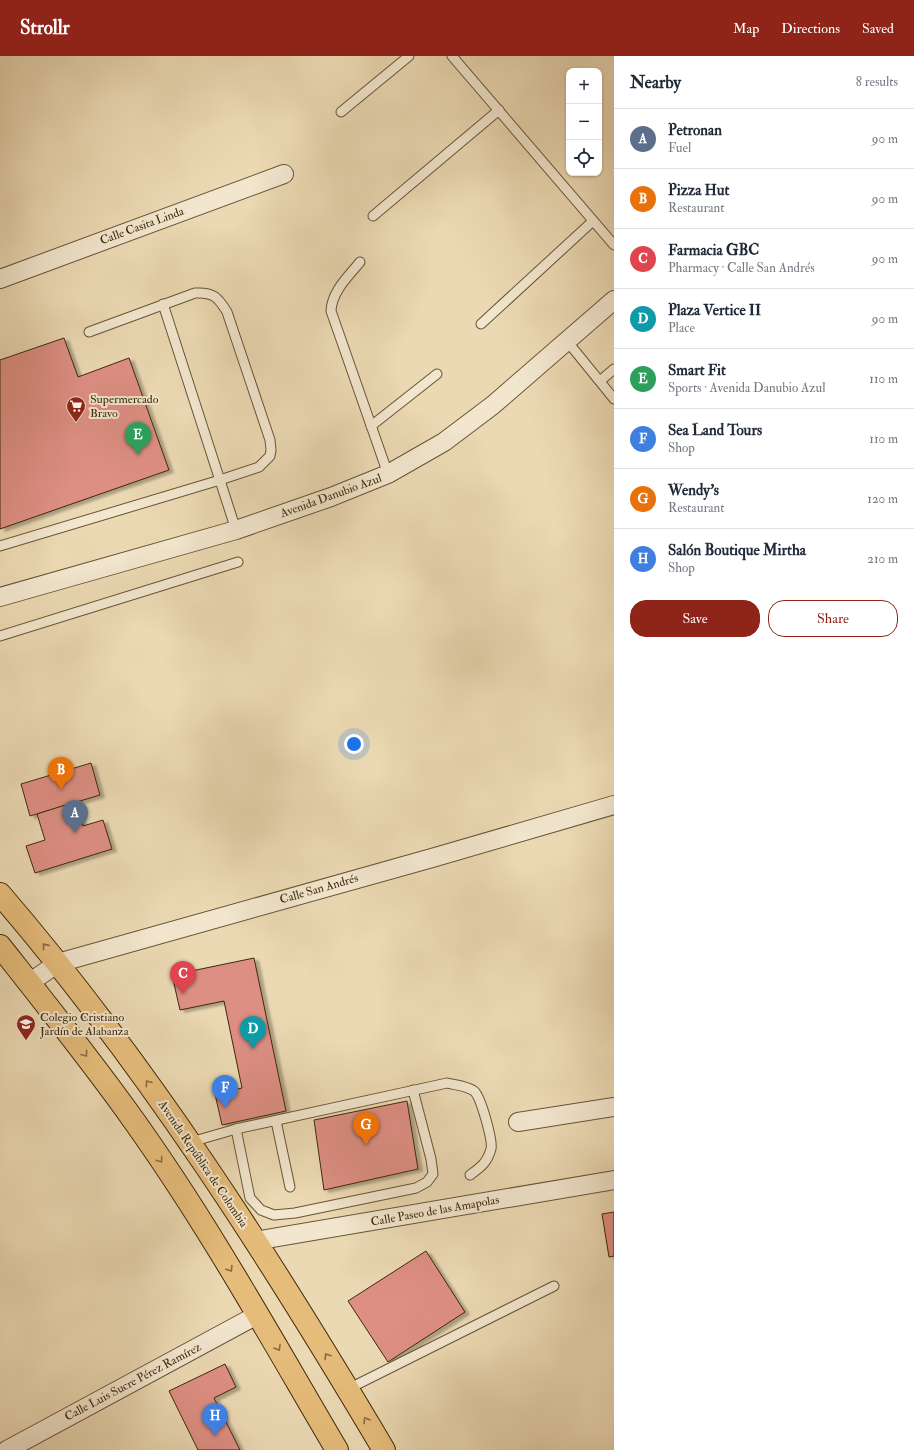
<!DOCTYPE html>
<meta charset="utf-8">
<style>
:root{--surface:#fff;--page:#f2f2f3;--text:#1f2937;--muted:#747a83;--line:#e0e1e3;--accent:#8f2418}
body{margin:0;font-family:"IM FELL Double Pica",serif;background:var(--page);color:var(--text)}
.controls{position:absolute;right:12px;top:12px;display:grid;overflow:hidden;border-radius:8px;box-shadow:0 1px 3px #0004}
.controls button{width:36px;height:36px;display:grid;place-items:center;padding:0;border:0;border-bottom:1px solid var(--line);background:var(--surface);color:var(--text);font:20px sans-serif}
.you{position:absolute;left:354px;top:688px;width:14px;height:14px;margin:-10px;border:3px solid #fff;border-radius:50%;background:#1a73e8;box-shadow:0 0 0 6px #1a73e833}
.badge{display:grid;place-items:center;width:26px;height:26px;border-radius:50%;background:var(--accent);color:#fff;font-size:13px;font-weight:700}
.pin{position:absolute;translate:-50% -33px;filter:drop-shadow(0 1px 2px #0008)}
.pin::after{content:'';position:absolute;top:21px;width:14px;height:12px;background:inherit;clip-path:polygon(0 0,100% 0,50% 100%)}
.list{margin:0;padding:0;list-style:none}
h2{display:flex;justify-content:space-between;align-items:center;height:52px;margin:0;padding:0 16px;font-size:17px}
h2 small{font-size:13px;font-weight:400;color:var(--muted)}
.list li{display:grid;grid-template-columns:26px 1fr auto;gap:12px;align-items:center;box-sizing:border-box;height:60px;padding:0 16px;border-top:1px solid var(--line)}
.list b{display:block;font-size:15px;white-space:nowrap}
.list p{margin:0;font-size:13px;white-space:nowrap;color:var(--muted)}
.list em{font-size:13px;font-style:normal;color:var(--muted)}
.actions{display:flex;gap:8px;padding:12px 16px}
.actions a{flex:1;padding:9px 0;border:1px solid var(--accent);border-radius:16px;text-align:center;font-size:14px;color:var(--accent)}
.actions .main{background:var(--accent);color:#fff}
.icon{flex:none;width:22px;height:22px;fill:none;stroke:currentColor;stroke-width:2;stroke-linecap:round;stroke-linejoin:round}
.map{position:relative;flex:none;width:614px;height:1394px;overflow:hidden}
header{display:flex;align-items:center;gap:24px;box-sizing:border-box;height:56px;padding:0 20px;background:var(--accent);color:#fff}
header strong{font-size:19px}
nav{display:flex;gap:22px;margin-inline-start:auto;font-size:14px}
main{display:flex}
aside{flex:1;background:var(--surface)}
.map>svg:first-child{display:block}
.building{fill:#de8f84;stroke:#3d280b;filter:url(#shadow)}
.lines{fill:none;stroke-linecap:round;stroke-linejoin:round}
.lane-casing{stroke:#685435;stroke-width:11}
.street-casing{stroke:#685435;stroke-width:20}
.primary-casing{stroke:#3d280b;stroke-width:24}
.lane{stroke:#f2e6ce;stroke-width:9}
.street{stroke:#f2e6ce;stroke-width:18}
.primary{stroke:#e6bc7a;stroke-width:22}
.oneway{stroke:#896b3d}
.labels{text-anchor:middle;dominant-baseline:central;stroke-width:4;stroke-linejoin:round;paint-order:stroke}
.street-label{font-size:12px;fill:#3d280b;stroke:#f2e6ce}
.poi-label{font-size:12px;fill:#3d280b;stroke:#f2e6ce;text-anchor:start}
</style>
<header>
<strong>Strollr</strong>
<nav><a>Map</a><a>Directions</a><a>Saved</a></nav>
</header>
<main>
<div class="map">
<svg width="614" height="1394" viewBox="0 0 614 1394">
<defs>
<filter id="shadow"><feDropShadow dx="4.5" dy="2.5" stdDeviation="1" flood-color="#0004"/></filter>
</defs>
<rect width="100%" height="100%" fill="#ebd9b3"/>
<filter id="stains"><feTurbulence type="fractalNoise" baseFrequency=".005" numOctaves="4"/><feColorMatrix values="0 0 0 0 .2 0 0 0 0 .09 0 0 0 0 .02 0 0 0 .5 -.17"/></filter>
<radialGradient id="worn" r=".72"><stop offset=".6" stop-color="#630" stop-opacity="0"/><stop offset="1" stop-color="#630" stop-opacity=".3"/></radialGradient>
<!-- building -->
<g class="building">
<path d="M64,282L78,321L129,302L169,414L0,473V304Z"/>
<path d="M91,707L100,739L30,760L21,728Z"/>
<path d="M75,746L83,770L103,764L112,793L35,817L26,790L45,784L37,758Z"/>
<path d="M254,902L286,1055L222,1069L215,1038L242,1032L224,945L180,954L172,919Z"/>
<path d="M407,1045L418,1113L324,1134L314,1064Z"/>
<path d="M614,1156V1200L609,1201L602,1158Z"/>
<path d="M426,1195L465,1256L388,1306L348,1245Z"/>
<path d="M225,1308L236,1331L214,1342L240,1394H198L169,1335Z"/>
</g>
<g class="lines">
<defs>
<g id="lane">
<path d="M452,0L614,189"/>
<path d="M341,56L409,0"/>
<path d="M373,160L499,54"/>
<path d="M360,206C348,221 332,235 331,255L388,418"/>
<path d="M163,248L236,474"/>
<path d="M481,268L593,165"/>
<path d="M567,285L614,343"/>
<path d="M600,325L614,313"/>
<path d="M371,370L437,318"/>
<path d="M0,490L220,424L259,411L270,400L271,394L270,384L227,256C218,241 213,236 195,237L89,276"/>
<path d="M0,580L238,506"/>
<path d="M276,1065L290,1131"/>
<path d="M236,1073L250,1142L261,1154L274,1159L295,1157L416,1132L427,1126L433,1118L431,1103L413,1034"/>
<path d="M191,1086L236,1073L447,1027C455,1029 467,1030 474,1035C481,1041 493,1085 491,1093C487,1107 481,1111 470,1119"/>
<path d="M348,1333L554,1230"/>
</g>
<g id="street">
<path d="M0,223L284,118"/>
<path d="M0,541L236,474L331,441L388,418L444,386L493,349L614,244"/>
<path d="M29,927L58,907L432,802L614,749"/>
<path d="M518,1066L614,1051"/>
<path d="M255,1185L614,1124"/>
<path d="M7,1394L259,1258"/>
</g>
<g id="primary">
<path d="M0,838C147,1009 269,1200 384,1394"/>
<path d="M0,890C45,947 90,1003 132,1062C208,1168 271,1282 337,1394"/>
</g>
</defs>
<!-- lane casing -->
<use href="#lane" class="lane-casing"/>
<!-- street casing -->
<use href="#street" class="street-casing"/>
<!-- primary casing -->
<use href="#primary" class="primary-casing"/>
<!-- lane -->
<use href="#lane" class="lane"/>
<!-- street -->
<use href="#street" class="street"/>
<!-- primary -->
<use href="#primary" class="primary"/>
</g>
<!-- one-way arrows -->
<defs><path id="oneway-chevron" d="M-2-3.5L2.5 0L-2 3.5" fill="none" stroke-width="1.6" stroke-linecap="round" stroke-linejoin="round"/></defs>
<g class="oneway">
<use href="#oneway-chevron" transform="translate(45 890) rotate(-129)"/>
<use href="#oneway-chevron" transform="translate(85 998) rotate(53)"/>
<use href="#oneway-chevron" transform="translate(148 1027) rotate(-126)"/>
<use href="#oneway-chevron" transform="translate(160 1104) rotate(56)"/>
<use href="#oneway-chevron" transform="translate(230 1213) rotate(58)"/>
<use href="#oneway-chevron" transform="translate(278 1292) rotate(60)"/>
<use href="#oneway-chevron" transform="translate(327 1300) rotate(-122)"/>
<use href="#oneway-chevron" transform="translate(366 1364) rotate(-121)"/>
</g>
<!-- icons -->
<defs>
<symbol id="supermarket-pin" viewBox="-11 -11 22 30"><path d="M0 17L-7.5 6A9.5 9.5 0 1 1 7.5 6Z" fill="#8f2418" stroke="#f2e6ce"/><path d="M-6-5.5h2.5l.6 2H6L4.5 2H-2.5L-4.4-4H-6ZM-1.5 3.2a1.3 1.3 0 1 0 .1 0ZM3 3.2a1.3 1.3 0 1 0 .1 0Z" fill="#fff"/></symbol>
<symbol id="school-pin" viewBox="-11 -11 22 30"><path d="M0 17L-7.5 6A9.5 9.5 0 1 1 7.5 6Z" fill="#8f2418" stroke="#f2e6ce"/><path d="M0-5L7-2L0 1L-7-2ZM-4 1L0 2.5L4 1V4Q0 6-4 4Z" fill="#fff"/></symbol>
</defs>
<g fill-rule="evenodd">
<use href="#supermarket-pin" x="65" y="339" width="22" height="30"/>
<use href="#school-pin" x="15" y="957" width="22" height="30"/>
</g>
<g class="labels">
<!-- street labels -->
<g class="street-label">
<text transform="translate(142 170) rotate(-20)">Calle Casita Linda</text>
<text transform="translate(331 440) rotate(-20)">Avenida Danubio Azul</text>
<text transform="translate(319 833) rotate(-16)">Calle San Andrés</text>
<text transform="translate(203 1108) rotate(56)">Avenida República de Colombia</text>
<text transform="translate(435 1155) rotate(-10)">Calle Paseo de las Amapolas</text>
<text transform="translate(133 1326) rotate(-28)">Calle Luis Sucre Pérez Ramírez</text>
</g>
<!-- poi labels -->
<g class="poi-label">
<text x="90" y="343">Supermercado<tspan x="90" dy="14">Bravo</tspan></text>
<text x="40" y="961">Colegio Cristiano<tspan x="40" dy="14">Jardín de Alabanza</tspan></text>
</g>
</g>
<rect width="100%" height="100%" filter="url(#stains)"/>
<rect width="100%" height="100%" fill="url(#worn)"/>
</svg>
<div class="controls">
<button>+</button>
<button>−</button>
<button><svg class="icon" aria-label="locate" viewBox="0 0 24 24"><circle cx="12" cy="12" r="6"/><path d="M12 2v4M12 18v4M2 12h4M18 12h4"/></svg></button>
</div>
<div class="you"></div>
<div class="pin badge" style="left:75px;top:777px;background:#5c6f8a">A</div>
<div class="pin badge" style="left:61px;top:734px;background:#e8710a">B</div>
<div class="pin badge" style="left:183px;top:938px;background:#e0444e">C</div>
<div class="pin badge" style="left:253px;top:993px;background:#0f9aa8">D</div>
<div class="pin badge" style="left:138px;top:399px;background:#2e9e5b">E</div>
<div class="pin badge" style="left:225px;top:1052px;background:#3f7fe0">F</div>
<div class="pin badge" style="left:366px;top:1089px;background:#e8710a">G</div>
<div class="pin badge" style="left:215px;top:1380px;background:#3f7fe0">H</div>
</div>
<aside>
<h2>Nearby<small>8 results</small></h2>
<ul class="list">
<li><span class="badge" style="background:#5c6f8a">A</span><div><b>Petronan</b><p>Fuel</p></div><em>90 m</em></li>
<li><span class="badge" style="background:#e8710a">B</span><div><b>Pizza Hut</b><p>Restaurant</p></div><em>90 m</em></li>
<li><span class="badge" style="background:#e0444e">C</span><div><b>Farmacia GBC</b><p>Pharmacy · Calle San Andrés</p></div><em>90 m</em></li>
<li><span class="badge" style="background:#0f9aa8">D</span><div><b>Plaza Vertice II</b><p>Place</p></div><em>90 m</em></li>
<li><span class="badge" style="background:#2e9e5b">E</span><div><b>Smart Fit</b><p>Sports · Avenida Danubio Azul</p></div><em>110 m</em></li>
<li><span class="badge" style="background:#3f7fe0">F</span><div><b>Sea Land Tours</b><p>Shop</p></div><em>110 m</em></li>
<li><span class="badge" style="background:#e8710a">G</span><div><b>Wendy's</b><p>Restaurant</p></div><em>120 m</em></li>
<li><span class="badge" style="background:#3f7fe0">H</span><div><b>Salón Boutique Mirtha</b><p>Shop</p></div><em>210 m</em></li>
</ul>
<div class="actions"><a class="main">Save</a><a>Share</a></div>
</aside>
</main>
